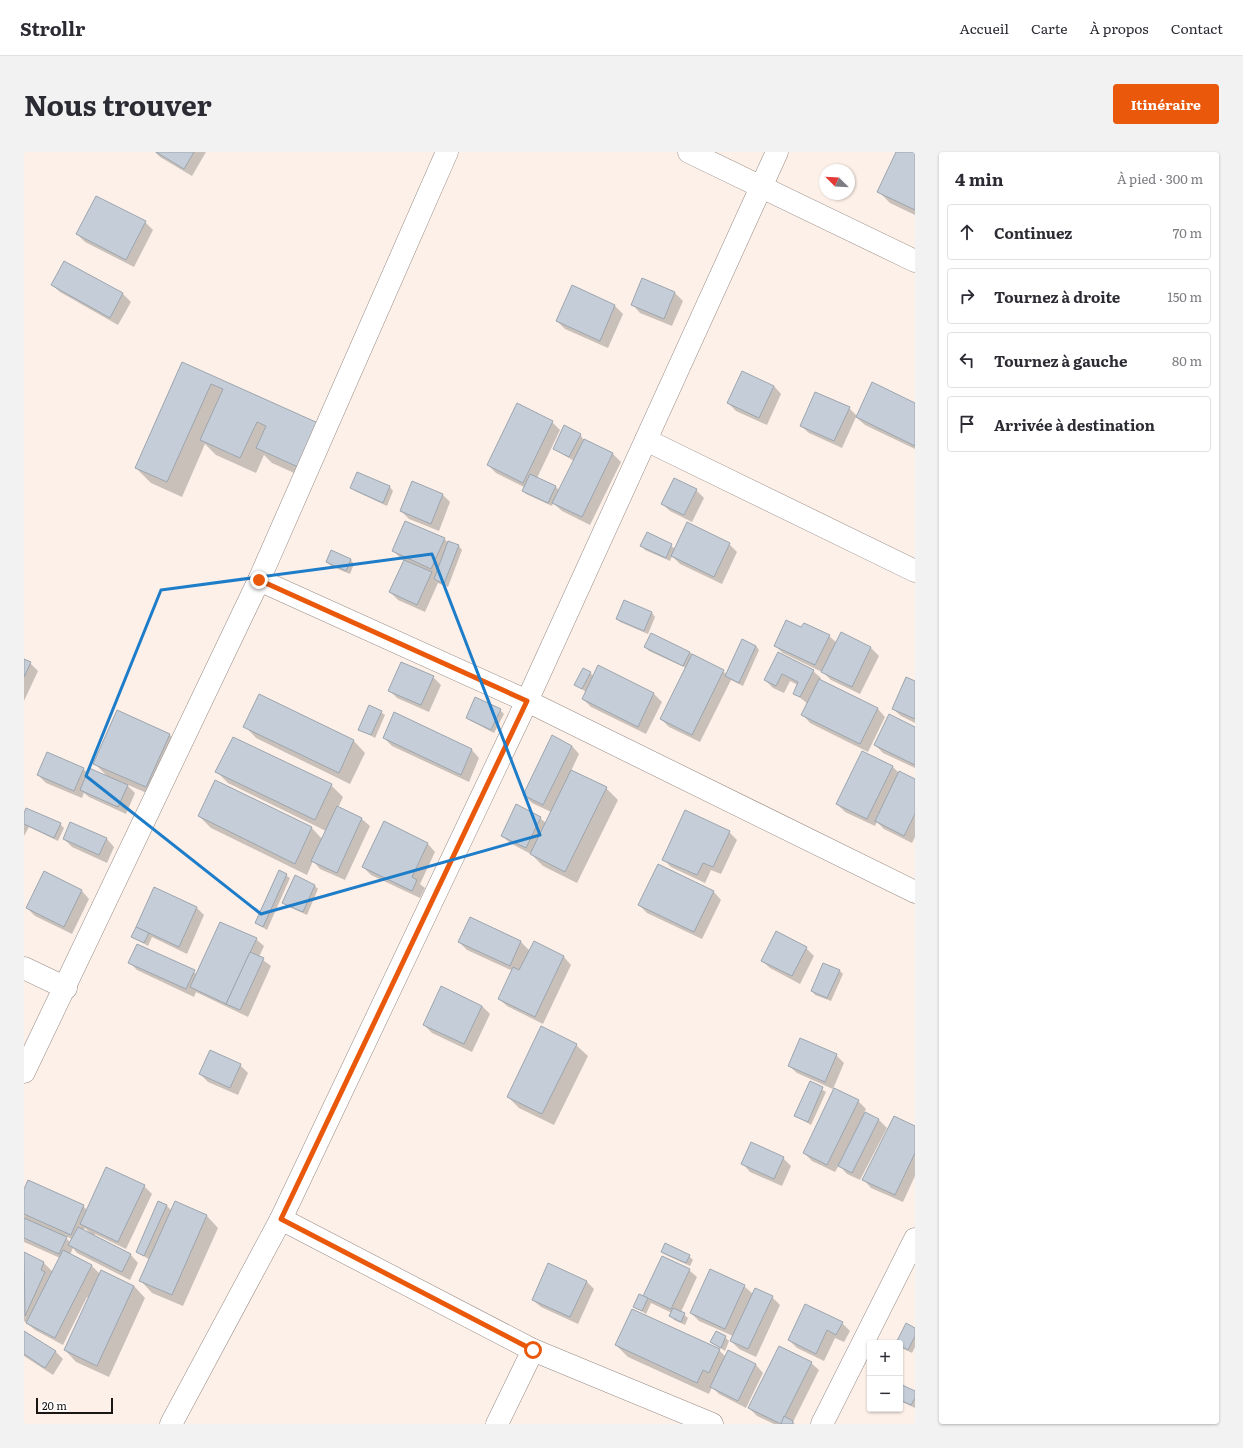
<!DOCTYPE html>
<html lang="fr">
<meta charset="utf-8">
<style>
:root{--surface:#fff;--page:#f2f2f3;--text:#2b2b33;--muted:#7c7c81;--line:#e1e1e2;--accent:#ea580c}
body{margin:0;font-family:Literata,serif;background:var(--page);color:var(--text)}
.controls{position:absolute;right:12px;bottom:12px;display:grid;overflow:hidden;border-radius:4px;box-shadow:0 1px 3px #0004}
.controls button{width:36px;height:36px;display:grid;place-items:center;padding:0;border:0;border-bottom:1px solid var(--line);background:var(--surface);color:var(--text);font:20px sans-serif}
.compass{position:absolute;left:795px;top:12px;width:36px;height:36px;border-radius:50%;background:var(--surface);box-shadow:0 1px 3px #0004;rotate:294deg}
.scale{position:absolute;left:12px;bottom:10px;width:77px;box-sizing:border-box;padding-left:4px;border:2px solid #1a1614;border-top:0;font-size:11px;line-height:14px;white-space:nowrap;color:#1a1614;-webkit-text-stroke:3px #fff;paint-order:stroke}
.stop{position:absolute;width:12px;height:12px;margin:-9px;border:3px solid #ea580c;border-radius:50%;background:#fff}
.stop.end{background:#ea580c;border-color:#fff;box-shadow:0 1px 4px #0008}
.list{margin:0;padding:0;list-style:none}
h2{display:flex;justify-content:space-between;align-items:center;height:52px;margin:0;padding:0 16px;font-size:17px}
h2 small{font-size:13px;font-weight:400;color:var(--muted)}
.list li{display:grid;grid-template-columns:26px 1fr auto;gap:12px;align-items:center;box-sizing:border-box;height:56px;margin:0 8px 8px;padding:0 8px;border:1px solid var(--line);border-radius:4px}
.list b{display:block;font-size:15px;white-space:nowrap}
.list em{font-size:13px;font-style:normal;color:var(--muted)}
.icon{flex:none;width:22px;height:22px;fill:none;stroke:currentColor;stroke-width:2;stroke-linecap:round;stroke-linejoin:round}
.map{position:relative;flex:none;width:891px;height:1272px;overflow:hidden;border-radius:4px}
header{display:flex;align-items:center;gap:24px;box-sizing:border-box;height:56px;padding:0 20px;background:var(--surface);border-bottom:1px solid var(--line)}
header strong{font-size:19px}
nav{display:flex;gap:22px;margin-inline-start:auto;font-size:14px}
.intro{display:flex;align-items:center;justify-content:space-between;box-sizing:border-box;height:96px;padding:0 24px}
h1{margin:0;font-size:28px}
.button{padding:10px 18px;border-radius:4px;background:var(--accent);color:#fff;font-size:14px;font-weight:700}
main{display:flex;gap:24px;padding:0 24px}
aside{flex:1;background:var(--surface);border-radius:4px;box-shadow:0 1px 3px #0004}
.map>svg:first-child{display:block}
.shadow{fill:#0003;fill-rule:evenodd}
.building{fill:#c5ced8;stroke:#9ca5ae}
.lines{fill:none;stroke-linecap:round;stroke-linejoin:round}
.minor-casing{stroke:#968a84;stroke-width:23}
.minor{stroke:#fff;stroke-width:22}
.route{stroke:#ea580c;stroke-width:5}
.marked{fill:none;stroke:#1e7dc9;stroke-width:3;stroke-linejoin:round}
</style>
<header>
<strong>Strollr</strong>
<nav><a>Accueil</a><a>Carte</a><a>À propos</a><a>Contact</a></nav>
</header>
<div class="intro"><h1>Nous trouver</h1><a class="button">Itinéraire</a></div>
<main>
<div class="map">
<svg width="891" height="1272" viewBox="0 0 891 1272">
<rect width="100%" height="100%" fill="#fdf0e9"/>
<!-- shadow -->
<g class="shadow">
<path d="M131,0H182L168,24L136,5Z"/>
<path d="M873,0H891V63L866,51L854,39Z"/>
<path d="M121,70L129,78L110,115L61,90L53,82Z"/>
<path d="M40,110L99,142L107,150L94,173L36,140L28,133Z"/>
<path d="M619,128L651,141L659,149L648,174L616,161L609,153Z"/>
<path d="M548,135L591,154L599,162L584,196L541,177L533,169Z"/>
<path d="M158,212L293,272L290,330L248,311L240,303L232,321L192,303L181,292L158,345L127,331L112,316Z"/>
<path d="M750,234L757,242L743,273L712,259L704,251Z"/>
<path d="M891,252V297L841,273L832,265L818,296L785,281L777,274L825,256L833,264Z"/>
<path d="M528,270L536,278L513,326L532,335L536,339L550,309L530,297L556,282L559,287L589,302L597,310L566,373L538,359L529,351L528,354L502,342L499,338L500,335L472,321L464,313Z"/>
<path d="M334,321L366,335L369,339L363,354L331,339L327,335Z"/>
<path d="M672,338L680,346L668,370L646,359L638,352Z"/>
<path d="M419,343L426,350L415,379L385,367L377,359Z"/>
<path d="M382,370L420,387L425,391L435,394L438,398L424,435L414,431L401,460L374,448L366,440L380,409L369,399Z"/>
<path d="M624,381L652,397L705,392L713,400L698,432L656,412L648,404L646,409L621,398L618,394Z"/>
<path d="M308,400L327,408L330,412L326,422L307,414L303,410Z"/>
<path d="M601,449L628,461L631,465L624,482L596,470L593,467Z"/>
<path d="M777,477L805,484L813,491L817,482L847,496L855,504L836,542L807,528L800,521L759,501L751,494Z"/>
<path d="M732,494L735,498L719,534L707,528L676,590L645,575L637,567L662,516L625,499L621,495L665,500L703,522Z"/>
<path d="M754,502L789,519L797,526L796,528L854,557L861,565L844,600L786,571L779,563L784,552L770,541L774,533L766,529L760,541L749,536L741,528Z"/>
<path d="M0,508L6,511L14,519L0,549Z"/>
<path d="M575,515L630,542L638,550L622,582L567,555L559,547L562,540L552,533L566,521L570,524Z"/>
<path d="M409,525L417,533L405,560L373,546L366,539Z"/>
<path d="M891,531V571L877,564L869,557Z"/>
<path d="M235,543L330,589L341,601L326,632L232,586L221,574Z"/>
<path d="M476,558L480,562L470,581L447,569L443,566Z"/>
<path d="M357,560L361,563L351,586L335,577Z"/>
<path d="M371,562L448,598L455,606L445,630L368,594L360,586Z"/>
<path d="M891,576V616L859,601L851,593Z"/>
<path d="M145,582L157,594L134,646L102,632L111,641L102,662L65,645L60,641L58,646L22,631L14,623L59,617L64,621L83,624L70,611Z"/>
<path d="M548,594L555,602L547,619L582,636L594,648L553,731L519,714L507,702L486,691L478,684L516,666L522,671L527,660L508,651L500,643Z"/>
<path d="M869,615L875,621L891,628V685L888,691L860,677L853,670L851,674L821,660L813,652Z"/>
<path d="M192,619L307,633L319,645L314,656L338,667L346,674L321,728L296,717L289,709L283,723L187,676L175,664L192,630L288,676L298,687L302,679L204,631Z"/>
<path d="M0,663L36,672L40,676L34,689L5,675L0,684Z"/>
<path d="M705,680L713,688L697,722L687,718L681,731L647,715L639,707Z"/>
<path d="M40,687H83L90,695L83,711L48,695Z"/>
<path d="M404,692L411,700L396,732L401,736L396,746L347,723L339,715Z"/>
<path d="M255,719L266,726L243,778L232,771Z"/>
<path d="M271,724L291,734L294,737L283,763L263,754L260,751Z"/>
<path d="M58,739L65,747L48,782L11,764L3,756Z"/>
<path d="M690,740L697,748L678,787L623,761L615,753Z"/>
<path d="M173,756L180,763L163,802L128,785L124,794L109,785Z"/>
<path d="M447,766L497,790L506,799L510,790L540,805L547,813L519,872L483,854L475,847L489,819L443,798L435,790Z"/>
<path d="M232,787L240,794L235,805L247,814L224,865L172,840L170,845L113,818L105,810L113,793L173,822Z"/>
<path d="M782,796L790,804L776,832L746,816L738,809Z"/>
<path d="M815,818L819,822L807,849L791,843L788,839Z"/>
<path d="M458,854L466,862L448,900L408,881L400,873Z"/>
<path d="M552,893L564,904L530,973L495,956L484,945Z"/>
<path d="M812,903L820,911L809,937L834,949L842,957L840,961L855,968L863,976L836,1028L823,1022L815,1013L811,1020L788,1009L780,1001L811,938L773,921L765,914Z"/>
<path d="M216,913L224,921L214,943L184,930L176,922Z"/>
<path d="M786,930L802,940L787,973L772,964Z"/>
<path d="M891,975V1024L879,1050L847,1036L840,1028Z"/>
<path d="M759,1006L767,1014L758,1034L726,1020L719,1012Z"/>
<path d="M120,1034L128,1042L102,1097L71,1082L70,1084L107,1103L114,1111L106,1128L53,1101L49,1096L46,1103L68,1114L76,1122L110,1134L121,1146L85,1225L52,1210L41,1198L65,1146L63,1145L39,1193L11,1178L0,1169V1101L20,1111L29,1120L36,1106L0,1090V1067L2,1068L0,1066V1040L59,1054L63,1058ZM61,1076L68,1083L59,1079ZM39,1083L48,1087L47,1091Z"/>
<path d="M135,1050L143,1054L148,1059L152,1050L183,1064L194,1076L159,1154L128,1141L117,1129L126,1108L113,1100Z"/>
<path d="M638,1100L665,1104L669,1108L666,1114L642,1103Z"/>
<path d="M665,1118L673,1125L657,1160L664,1166L661,1173L650,1168L647,1164L648,1161L627,1151L622,1162L610,1154L623,1147L620,1144Z"/>
<path d="M562,1129L570,1137L554,1172L517,1155L509,1148Z"/>
<path d="M720,1134L729,1142L748,1145L756,1153L732,1205L715,1197L707,1189L709,1184L675,1169L667,1161Z"/>
<path d="M818,1171L826,1179L820,1190L811,1186L800,1209L773,1196L765,1188Z"/>
<path d="M891,1177V1195L888,1201L876,1195V1191H873Z"/>
<path d="M0,1180L31,1199L39,1207L29,1223L0,1204Z"/>
<path d="M701,1185L705,1189L701,1199L687,1190Z"/>
<path d="M592,1193L695,1198L702,1205L704,1199L732,1213L739,1221L722,1256L695,1242L688,1235L685,1242L604,1205Z"/>
<path d="M787,1211L795,1218L769,1270L771,1272H750L733,1264L725,1256Z"/>
<path d="M876,1233L891,1240V1256L876,1249Z"/>
</g>
<!-- building -->
<g class="building">
<path d="M132,0H170L160,17Z"/>
<path d="M872,0H891V58L853,40Z"/>
<path d="M72,44L122,69L102,108L52,82Z"/>
<path d="M40,109L99,141L86,166L27,133Z"/>
<path d="M618,126L651,140L640,167L607,153Z"/>
<path d="M548,133L591,153L576,189L532,169Z"/>
<path d="M158,210L294,271L274,315L232,296L242,274L233,270L216,306L176,288L199,237L187,232L143,330L111,316Z"/>
<path d="M718,219L750,234L735,266L703,251Z"/>
<path d="M848,230L891,251V294L832,265Z"/>
<path d="M791,240L826,255L810,289L776,274Z"/>
<path d="M493,251L529,269L499,331L463,313Z"/>
<path d="M540,273L557,282L545,305L529,297Z"/>
<path d="M560,287L589,301L558,365L528,351Z"/>
<path d="M333,320L366,334L359,351L326,336Z"/>
<path d="M506,322L532,334L524,351L498,339Z"/>
<path d="M650,326L673,337L660,363L637,352Z"/>
<path d="M388,329L419,342L407,372L376,359Z"/>
<path d="M381,369L421,386L407,417L368,399Z"/>
<path d="M663,370L706,391L690,425L647,404Z"/>
<path d="M623,380L648,392L642,406L616,394Z"/>
<path d="M424,389L435,393L420,432L410,427Z"/>
<path d="M307,398L327,407L322,419L302,410Z"/>
<path d="M380,408L408,420L393,453L365,440Z"/>
<path d="M600,448L628,460L620,479L592,467Z"/>
<path d="M762,468L777,475L780,471L806,483L791,513L750,494Z"/>
<path d="M817,480L847,495L828,535L797,520Z"/>
<path d="M627,481L666,500L659,514L620,495Z"/>
<path d="M718,487L732,494L715,531L701,524Z"/>
<path d="M754,500L790,518L776,545L769,542L774,530L758,522L752,534L740,528Z"/>
<path d="M668,502L700,518L668,583L636,567Z"/>
<path d="M0,507L7,510L0,525Z"/>
<path d="M377,510L410,524L397,553L364,539Z"/>
<path d="M574,513L630,541L614,575L558,547Z"/>
<path d="M559,516L567,520L558,537L550,533Z"/>
<path d="M882,525L891,529V567L868,557Z"/>
<path d="M795,527L854,556L836,592L777,563Z"/>
<path d="M235,542L330,588L315,621L219,575Z"/>
<path d="M451,545L477,557L467,578L442,566Z"/>
<path d="M345,553L358,559L347,583L334,578Z"/>
<path d="M93,558L146,582L122,635L69,612Z"/>
<path d="M370,560L448,597L437,623L359,586Z"/>
<path d="M865,562L891,575V613L850,593Z"/>
<path d="M528,583L548,594L519,653L499,643Z"/>
<path d="M209,585L308,632L291,668L191,620Z"/>
<path d="M838,599L869,614L843,667L812,652Z"/>
<path d="M23,600L60,616L50,639L13,623Z"/>
<path d="M65,616L104,633L94,655L56,638Z"/>
<path d="M547,618L583,635L541,720L506,702Z"/>
<path d="M875,619L891,627V662L880,684L851,669Z"/>
<path d="M191,628L288,675L271,712L174,664Z"/>
<path d="M492,652L517,665L502,696L477,684Z"/>
<path d="M313,654L338,666L313,721L287,709Z"/>
<path d="M2,656L37,671L30,686L0,672V661Z"/>
<path d="M661,658L706,679L689,715L679,711L673,723L638,708Z"/>
<path d="M360,669L404,691L388,725L393,728L388,739L338,715Z"/>
<path d="M46,670L83,686L75,703L39,687Z"/>
<path d="M634,712L690,739L670,780L614,753Z"/>
<path d="M255,718L263,722L239,775L231,771Z"/>
<path d="M20,719L58,738L40,775L2,756Z"/>
<path d="M271,723L291,733L279,760L258,751Z"/>
<path d="M130,735L173,755L155,795L112,775Z"/>
<path d="M446,765L497,789L486,814L434,790Z"/>
<path d="M196,770L233,786L202,852L166,835Z"/>
<path d="M112,775L125,781L120,791L107,785Z"/>
<path d="M752,779L783,795L768,824L737,809Z"/>
<path d="M510,789L540,804L511,865L474,847L489,815L495,818Z"/>
<path d="M113,792L171,818L162,837L104,811Z"/>
<path d="M226,800L240,806L216,858L202,852Z"/>
<path d="M799,811L816,818L803,846L787,839Z"/>
<path d="M417,834L458,854L440,892L399,873Z"/>
<path d="M517,874L553,892L518,962L483,945Z"/>
<path d="M776,886L813,902L801,930L764,914Z"/>
<path d="M186,898L217,912L206,936L175,922Z"/>
<path d="M786,929L799,935L784,970L770,964Z"/>
<path d="M810,936L835,948L803,1013L779,1001Z"/>
<path d="M841,960L855,967L828,1021L814,1014Z"/>
<path d="M870,964L891,974V1001L871,1043L838,1028Z"/>
<path d="M727,990L760,1005L750,1027L717,1012Z"/>
<path d="M82,1015L121,1033L94,1090L56,1072Z"/>
<path d="M4,1028L60,1053L47,1083L0,1062V1037Z"/>
<path d="M134,1049L143,1053L120,1104L112,1100Z"/>
<path d="M151,1049L183,1063L148,1143L115,1129Z"/>
<path d="M0,1066L43,1085L35,1102L0,1086Z"/>
<path d="M54,1075L107,1102L98,1120L44,1093Z"/>
<path d="M641,1091L666,1103L662,1111L637,1100Z"/>
<path d="M39,1098L68,1113L31,1186L2,1171Z"/>
<path d="M0,1100L20,1110L17,1118L21,1120L1,1164Z"/>
<path d="M638,1104L666,1117L647,1157L619,1144Z"/>
<path d="M524,1111L563,1129L546,1165L508,1148Z"/>
<path d="M686,1117L721,1133L701,1177L666,1161Z"/>
<path d="M77,1118L110,1134L73,1214L40,1198Z"/>
<path d="M731,1136L749,1144L724,1197L706,1189Z"/>
<path d="M615,1142L624,1146L618,1159L609,1155Z"/>
<path d="M781,1152L819,1170L812,1183L803,1178L792,1202L764,1188Z"/>
<path d="M649,1156L661,1161L657,1170L645,1164Z"/>
<path d="M608,1157L696,1197L685,1221L679,1218L673,1231L591,1193Z"/>
<path d="M882,1171L891,1176V1184L884,1198L876,1194V1191H872Z"/>
<path d="M0,1179L32,1199L21,1216L0,1202Z"/>
<path d="M692,1179L702,1184L697,1196L686,1190Z"/>
<path d="M755,1194L788,1210L757,1272L724,1256Z"/>
<path d="M704,1198L732,1212L714,1249L686,1235Z"/>
<path d="M876,1232L891,1239V1246L887,1253L876,1248Z"/>
<path d="M760,1264L769,1269L768,1272H757Z"/>
</g>
<g class="lines">
<defs>
<g id="minor">
<path d="M665,0L891,109"/>
<path d="M622,288L891,419"/>
<path d="M235,428L503,549L891,740"/>
<path d="M0,816L42,836"/>
<path d="M0,920L235,428L423,0"/>
<path d="M257,1067L509,1198L688,1272"/>
<path d="M147,1272L257,1067L503,549L753,0"/>
<path d="M473,1272L509,1198"/>
<path d="M798,1272L891,1087"/>
</g>
</defs>
<!-- minor casing -->
<use href="#minor" class="minor-casing"/>
<!-- minor -->
<use href="#minor" class="minor"/>
</g>
<g class="lines">
<!-- route -->
<path class="route" d="M235,428L503,549L257,1067L509,1198"/>
</g>
<!-- marked area -->
<path class="marked" d="M408,402L516,683L237,762L62,624L137,438Z"/>
</svg>
<div class="controls">
<button>+</button>
<button>−</button>
</div>
<svg class="compass" viewBox="-18 -18 36 36"><path d="M0-13l5 13h-10z" fill="#e53935"/><path d="M0 13l5-13h-10z" fill="#7c7c81"/></svg>
<div class="scale">20 m</div>
<div class="stop" style="left:509px;top:1198px"></div>
<div class="stop end" style="left:235px;top:428px"></div>
</div>
<aside>
<h2>4 min<small>À pied · 300 m</small></h2>
<ul class="list">
<li><svg class="icon" aria-label="ahead" viewBox="0 0 24 24"><path d="M12 20V5M6 11l6-6 6 6"/></svg><div><b>Continuez</b></div><em>70 m</em></li>
<li><svg class="icon" aria-label="right" viewBox="0 0 24 24"><path d="M7 20v-9h11M14 6l5 5-5 5"/></svg><div><b>Tournez à droite</b></div><em>150 m</em></li>
<li><svg class="icon" aria-label="left" viewBox="0 0 24 24"><path d="M17 20v-9H6M10 6l-5 5 5 5"/></svg><div><b>Tournez à gauche</b></div><em>80 m</em></li>
<li><svg class="icon" aria-label="arrive" viewBox="0 0 24 24"><path d="M6 21V4h12l-3 4 3 4H6"/></svg><div><b>Arrivée à destination</b></div></li>
</ul>
</aside>
</main>
